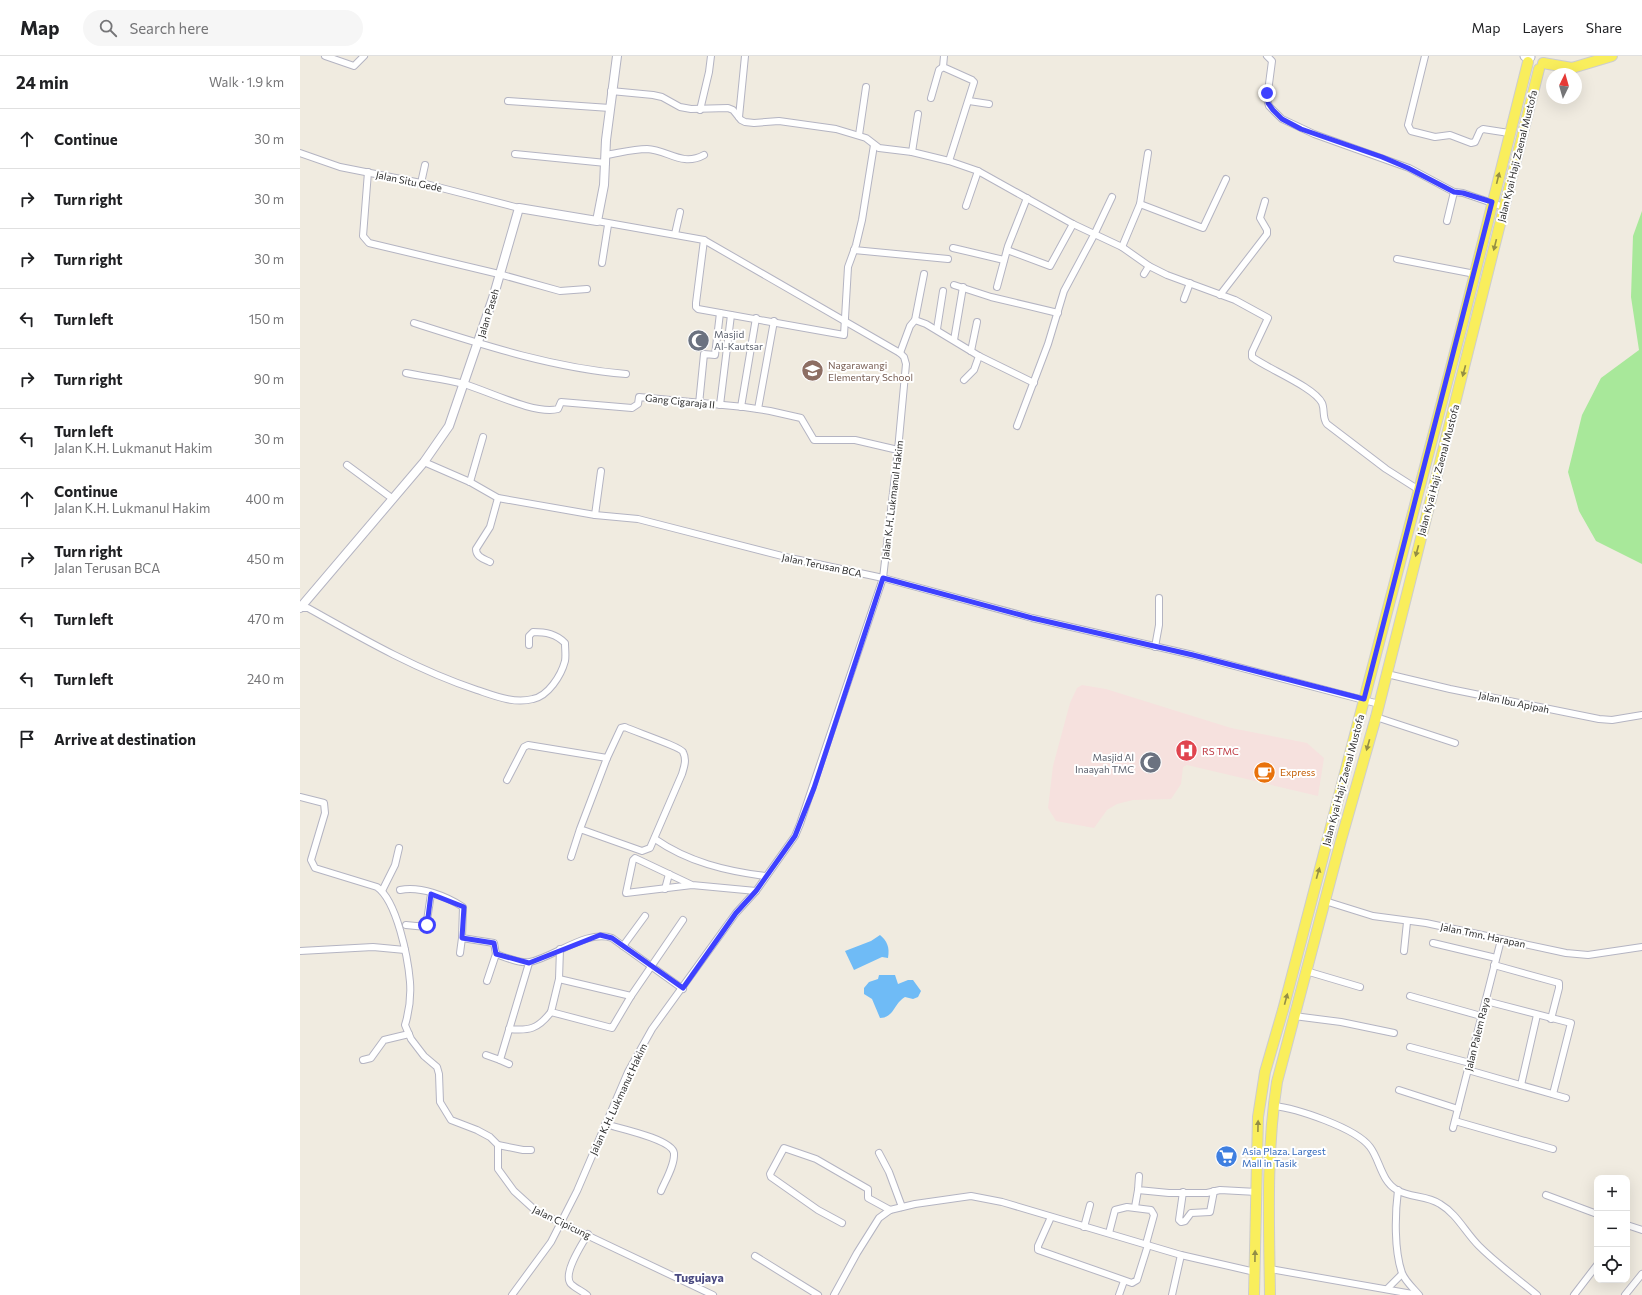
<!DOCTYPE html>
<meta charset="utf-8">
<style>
:root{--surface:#fff;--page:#f6f6f6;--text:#202124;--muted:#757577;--line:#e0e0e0}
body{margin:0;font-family:Commissioner,sans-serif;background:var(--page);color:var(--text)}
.controls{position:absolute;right:12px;bottom:12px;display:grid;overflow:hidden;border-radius:8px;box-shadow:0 4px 16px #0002}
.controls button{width:36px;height:36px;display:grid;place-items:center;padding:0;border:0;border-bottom:1px solid var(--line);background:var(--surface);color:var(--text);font:20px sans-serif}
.compass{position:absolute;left:1246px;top:12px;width:36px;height:36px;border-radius:50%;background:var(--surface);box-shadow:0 4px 16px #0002;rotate:5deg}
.stop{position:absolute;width:12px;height:12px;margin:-9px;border:3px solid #3e41ff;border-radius:50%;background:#fff}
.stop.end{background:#3e41ff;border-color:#fff;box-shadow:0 1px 4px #0008}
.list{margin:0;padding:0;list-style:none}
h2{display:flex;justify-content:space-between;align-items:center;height:52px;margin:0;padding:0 16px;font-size:17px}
h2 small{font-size:13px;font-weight:400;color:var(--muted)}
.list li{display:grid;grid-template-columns:26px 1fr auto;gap:12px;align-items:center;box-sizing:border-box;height:60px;padding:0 16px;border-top:1px solid var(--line)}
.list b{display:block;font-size:15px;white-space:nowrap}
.list p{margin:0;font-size:13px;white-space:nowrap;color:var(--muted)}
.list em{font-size:13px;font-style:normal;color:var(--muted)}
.icon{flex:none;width:22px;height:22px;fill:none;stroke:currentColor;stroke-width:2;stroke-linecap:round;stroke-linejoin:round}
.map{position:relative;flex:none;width:1342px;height:1239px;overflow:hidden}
header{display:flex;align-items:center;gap:24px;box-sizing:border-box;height:56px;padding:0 20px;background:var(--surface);border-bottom:1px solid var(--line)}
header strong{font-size:19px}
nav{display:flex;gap:22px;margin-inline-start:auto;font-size:14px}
.search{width:280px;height:36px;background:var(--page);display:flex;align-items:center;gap:10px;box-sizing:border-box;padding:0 14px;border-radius:22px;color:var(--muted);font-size:15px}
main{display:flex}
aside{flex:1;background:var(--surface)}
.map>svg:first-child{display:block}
.medical{fill:#f6e1de}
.green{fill:#a8e89a}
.water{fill:#6fbbf6}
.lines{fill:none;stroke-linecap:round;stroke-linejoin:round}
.minor-casing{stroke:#b4b4c2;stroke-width:8}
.tertiary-casing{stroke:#b4b4c2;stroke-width:10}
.secondary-casing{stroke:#b4b4c2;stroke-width:11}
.primary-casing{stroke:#cdcdcd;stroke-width:12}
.minor{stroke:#fff;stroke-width:6}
.tertiary{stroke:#fff;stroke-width:8}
.secondary{stroke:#fff;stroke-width:9}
.primary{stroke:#f9ee5c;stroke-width:10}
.oneway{fill:#948e45}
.route{stroke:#3e41ff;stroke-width:5}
.labels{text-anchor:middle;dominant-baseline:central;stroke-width:4;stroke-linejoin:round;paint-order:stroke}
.street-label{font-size:10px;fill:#2e2e2e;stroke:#fff}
.worship-label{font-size:10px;fill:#5b616d;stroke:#fff;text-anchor:start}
.education-label{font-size:10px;fill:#785e54;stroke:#fff;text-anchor:start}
.health-label{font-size:10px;fill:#be3a42;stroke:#fff;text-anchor:start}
.food-label{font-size:10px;fill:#c56008;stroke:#fff;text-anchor:start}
.shop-label{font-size:10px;fill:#366cbe;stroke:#fff;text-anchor:start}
.quarter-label{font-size:12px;font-weight:bold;fill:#4b4b82;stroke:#fff}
</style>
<header>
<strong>Map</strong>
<div class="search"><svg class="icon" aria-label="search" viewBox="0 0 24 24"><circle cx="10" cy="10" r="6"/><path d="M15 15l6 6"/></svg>Search here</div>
<nav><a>Map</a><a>Layers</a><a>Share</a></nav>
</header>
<main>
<aside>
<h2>24 min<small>Walk · 1.9 km</small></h2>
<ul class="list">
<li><svg class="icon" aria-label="ahead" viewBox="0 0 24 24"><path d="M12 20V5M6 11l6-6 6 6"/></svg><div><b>Continue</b></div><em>30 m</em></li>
<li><svg class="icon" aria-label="right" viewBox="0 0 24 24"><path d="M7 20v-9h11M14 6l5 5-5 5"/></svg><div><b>Turn right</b></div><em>30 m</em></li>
<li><svg class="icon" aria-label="right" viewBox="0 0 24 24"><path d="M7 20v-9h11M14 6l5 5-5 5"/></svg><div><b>Turn right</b></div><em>30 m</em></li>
<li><svg class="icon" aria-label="left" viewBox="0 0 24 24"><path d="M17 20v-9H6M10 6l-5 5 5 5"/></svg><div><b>Turn left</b></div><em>150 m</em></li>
<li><svg class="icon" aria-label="right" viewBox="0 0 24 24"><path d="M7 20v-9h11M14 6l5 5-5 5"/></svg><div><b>Turn right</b></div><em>90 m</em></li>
<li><svg class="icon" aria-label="left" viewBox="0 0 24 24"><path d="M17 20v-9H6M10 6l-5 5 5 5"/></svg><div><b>Turn left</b><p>Jalan K.H. Lukmanut Hakim</p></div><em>30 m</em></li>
<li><svg class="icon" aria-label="ahead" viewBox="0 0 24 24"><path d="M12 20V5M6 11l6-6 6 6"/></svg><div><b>Continue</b><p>Jalan K.H. Lukmanul Hakim</p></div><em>400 m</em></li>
<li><svg class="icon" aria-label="right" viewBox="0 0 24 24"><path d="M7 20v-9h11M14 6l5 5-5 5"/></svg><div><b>Turn right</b><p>Jalan Terusan BCA</p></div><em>450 m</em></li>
<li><svg class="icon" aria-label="left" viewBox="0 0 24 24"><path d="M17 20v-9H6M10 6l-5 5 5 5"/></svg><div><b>Turn left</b></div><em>470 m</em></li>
<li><svg class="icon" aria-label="left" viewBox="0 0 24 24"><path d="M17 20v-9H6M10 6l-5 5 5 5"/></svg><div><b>Turn left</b></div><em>240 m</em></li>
<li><svg class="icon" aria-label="arrive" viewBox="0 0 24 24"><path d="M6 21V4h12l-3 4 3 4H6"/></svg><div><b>Arrive at destination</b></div></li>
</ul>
</aside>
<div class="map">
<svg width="1342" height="1239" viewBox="0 0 1342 1239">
<rect width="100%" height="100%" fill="#f0ebe0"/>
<!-- medical -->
<path class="medical" d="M782,629L806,633L931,672L1007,687L1024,702L1018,740L887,709L883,711L881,728L871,743L833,744L817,748L807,754L794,772L756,765L748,752L753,710L770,647L777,632Z"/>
<!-- green -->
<path class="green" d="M1342,155V508L1296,485L1279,455L1268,416L1282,359L1301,322L1339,294L1331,241L1333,180Z"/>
<!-- water -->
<g class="water">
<path d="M580,879C587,885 590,891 588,902L582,901L554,914L545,895L571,885Z"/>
<path d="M579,919H595L598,928L608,924H613L621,935L618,941L613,943L605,941C594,947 594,962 580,962L572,943L564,938V932L569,926L578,923Z"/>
</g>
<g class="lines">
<defs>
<g id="minor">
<path d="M25,0L54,10L64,0"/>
<path d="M644,0L643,11L672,24L674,26L649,105"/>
<path d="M967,0L972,5L967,43L969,50L982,63L1014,78L1109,112L1154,136L1163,137L1204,151"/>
<path d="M1125,0L1108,69L1111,75L1135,81L1150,79L1171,87L1175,86L1180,75L1183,73L1209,77"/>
<path d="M311,35L353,39L362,41L380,51L391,53L428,52L433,54L441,64L445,66L454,67L479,65L536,73L566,82L579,92L612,96L649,105L678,115L773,168L822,191L849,210L867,219L935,244L968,262L952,296V301C968,313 1014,331 1022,347C1025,354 1022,362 1027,368L1086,413L1119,434"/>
<path d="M631,42L639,14L643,11"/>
<path d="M208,45L310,52"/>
<path d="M669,45L689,48"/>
<path d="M400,54L409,16L411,0"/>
<path d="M439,61L445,0"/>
<path d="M559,79L566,31"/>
<path d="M612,96L618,58"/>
<path d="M0,97L40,111L126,128L219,152"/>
<path d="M215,98L306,107"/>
<path d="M306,99C319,97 333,93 347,93C368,94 382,111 404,99"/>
<path d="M68,116L63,180L69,187L199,218L260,235L287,233"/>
<path d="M121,127L125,109"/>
<path d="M840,148L903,172L926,123"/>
<path d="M666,150L678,115"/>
<path d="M1147,165L1154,136"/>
<path d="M375,178L380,156"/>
<path d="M404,184L396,247V251L398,253L544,279L548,211L556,189L562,164L574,89"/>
<path d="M822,191L840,148L848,97"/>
<path d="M653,192L704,204"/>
<path d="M554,194L648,203"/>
<path d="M707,194L750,210L773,168"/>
<path d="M1097,203L1175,218"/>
<path d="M302,207L308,169"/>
<path d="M844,218L849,210"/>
<path d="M654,229L691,241L758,257"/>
<path d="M697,231L708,190L727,142"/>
<path d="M920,239L967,178V174L960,162L965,145"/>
<path d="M884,243L890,227"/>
<path d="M615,264L626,268L679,300L734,327"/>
<path d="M114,267C183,289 253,312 326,318"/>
<path d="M637,273L643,235"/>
<path d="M654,284L663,231"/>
<path d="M671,295L677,266"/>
<path d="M600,297L610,270L615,264L624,218"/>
<path d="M106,317C125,321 145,323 164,328C188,335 235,359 258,353L261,346L332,352L338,348L339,341L444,351L470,355L501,362L514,384H555L598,394"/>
<path d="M664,324L674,314L679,300"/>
<path d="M399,348L404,298L415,299L420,257"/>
<path d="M420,349L431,259"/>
<path d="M441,351L456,262"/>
<path d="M458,353L474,265"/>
<path d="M717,370L748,288L764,235L794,179L812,141"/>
<path d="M124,406L170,426L198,442L295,459L338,463L490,502L583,522L732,562L893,599L1079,648"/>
<path d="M47,409L93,443"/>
<path d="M170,426L183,381"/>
<path d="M295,459L301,415"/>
<path d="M190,506C184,503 176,501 176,493L190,471L198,442"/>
<path d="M0,552H8C63,583 117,614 177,634C195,640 214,648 233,643C248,640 261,620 265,605C266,600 265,593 265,587C256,578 246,576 233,576L229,580V589"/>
<path d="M855,591L859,569V542"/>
<path d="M1087,618L1150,633L1299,663L1312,664L1342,659"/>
<path d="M1076,661L1155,687"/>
<path d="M207,724L224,691L228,689L307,702"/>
<path d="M0,741L24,747L25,757L11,804L15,812L77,831C97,845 108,902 110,926C111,940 109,956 105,969L111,983L124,1000L137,1011L139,1018L140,1046L151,1064L177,1074L190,1081L198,1089V1113L214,1135L236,1155L413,1239"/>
<path d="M355,783C388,806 426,815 465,820"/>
<path d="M271,801L280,773L342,795L350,792L382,718C384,711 387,704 383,696C381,691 333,675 325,671L321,672L307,702L280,773"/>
<path d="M392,829L326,837L333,804L335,802L392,829L456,835"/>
<path d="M365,833L369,818"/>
<path d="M100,834C121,830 146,840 163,851L162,882L194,887L196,898"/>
<path d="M82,835L95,809L99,792"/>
<path d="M1025,845L1073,860L1126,867L1266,897L1288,899L1342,891"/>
<path d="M106,869L126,871L131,838"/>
<path d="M1133,887L1196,902"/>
<path d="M323,890L345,860"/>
<path d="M260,893L259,923L251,956L312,972L331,940L383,864"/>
<path d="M0,895L73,891L105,894"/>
<path d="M1104,895L1107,866"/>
<path d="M160,897L162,882"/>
<path d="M1194,909L1259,927V932L1251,963"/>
<path d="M1006,915L1060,931"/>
<path d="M259,923L331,940"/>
<path d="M187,925L196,898C205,901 220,908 230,906C254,901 288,873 312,882L383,933"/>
<path d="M1110,940L1181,960"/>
<path d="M1186,945L1271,967L1253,1038"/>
<path d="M994,960L1041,966L1094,977"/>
<path d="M209,973C229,975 238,973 251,956"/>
<path d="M1110,991L1170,1007"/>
<path d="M186,999L200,1004"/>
<path d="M63,1004L71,1002L84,984L109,978"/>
<path d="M209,1008L200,1004L229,907"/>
<path d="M1168,1014L1266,1042"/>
<path d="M1221,1029L1237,959"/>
<path d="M1099,1034L1158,1053"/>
<path d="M973,1050C996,1052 1056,1072 1070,1091C1080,1104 1081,1125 1097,1134C1110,1142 1127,1139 1140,1148C1157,1158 1165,1176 1179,1190C1197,1208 1218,1223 1237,1239"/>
<path d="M1155,1065L1253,1093"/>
<path d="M305,1068C318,1072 372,1083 374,1097C375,1109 365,1125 361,1135"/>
<path d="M1153,1072L1201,884"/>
<path d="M198,1089L223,1094H231"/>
<path d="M579,1097L589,1116L602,1151"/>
<path d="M839,1120L838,1134L869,1137H907L920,1134L957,1136"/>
<path d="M1098,1134C1095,1158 1094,1194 1102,1217C1105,1225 1114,1233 1119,1239"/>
<path d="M883,1136L879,1164L881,1166L885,1165L891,1157L910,1156L914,1135"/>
<path d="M1246,1139L1297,1158"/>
<path d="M835,1151L838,1134"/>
<path d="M751,1161L738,1190V1194L832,1227L837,1224L848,1189"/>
<path d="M542,1167L518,1154L471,1121L470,1118L484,1092L516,1103L568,1133V1142L590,1154"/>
<path d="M1327,1169L1342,1174"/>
<path d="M784,1171L790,1149"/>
<path d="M809,1177L815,1154L827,1151L851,1154L854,1159L846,1188"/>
<path d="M455,1200L518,1239"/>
<path d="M970,1213L1118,1239"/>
<path d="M1087,1233L1102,1218"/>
<path d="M212,1239L251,1186L277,1135L328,1016L352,973L436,857L456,835L495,780L500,768L583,522L598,394L606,308L604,301L600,297L404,184L297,165"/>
<path d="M287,1239C282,1235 275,1232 271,1228C262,1218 282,1188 288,1178"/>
<path d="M534,1239L557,1197L579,1162L590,1154L615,1148L671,1140L702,1146L881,1199L955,1216"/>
<path d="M819,1239L824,1225"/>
<path d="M872,1239L881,1199"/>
<path d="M1274,1239L1297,1209"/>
<path d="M1325,1239L1342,1218"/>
</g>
<path id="tertiary" d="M0,552L124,406L149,370L193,242L219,152L297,165L304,129L306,84L317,0"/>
<path id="secondary" d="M1225,0L1230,1"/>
<g id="primary">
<path d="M1243,7L1272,12L1312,0"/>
<path d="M954,1239L958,1061L965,1016L983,954L1161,273L1228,6"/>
<path d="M970,1239C969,1168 966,1096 977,1026L1041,784L1076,661L1239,13"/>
</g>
</defs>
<!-- minor casing -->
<use href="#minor" class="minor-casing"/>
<!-- tertiary casing -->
<use href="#tertiary" class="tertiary-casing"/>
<!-- secondary casing -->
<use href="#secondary" class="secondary-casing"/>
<!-- primary casing -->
<use href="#primary" class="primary-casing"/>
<!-- minor -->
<use href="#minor" class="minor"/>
<!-- tertiary -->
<use href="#tertiary" class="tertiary"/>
<!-- secondary -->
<use href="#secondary" class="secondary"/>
<!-- primary -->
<use href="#primary" class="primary"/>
</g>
<!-- one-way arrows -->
<defs><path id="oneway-solid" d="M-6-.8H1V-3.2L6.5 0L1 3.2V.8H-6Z"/></defs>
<g class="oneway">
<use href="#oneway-solid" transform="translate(1198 122) rotate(-76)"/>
<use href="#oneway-solid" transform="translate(1195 189) rotate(104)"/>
<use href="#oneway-solid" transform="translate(1164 315) rotate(105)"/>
<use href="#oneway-solid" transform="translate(1117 495) rotate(105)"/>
<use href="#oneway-solid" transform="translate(1068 689) rotate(106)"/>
<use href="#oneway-solid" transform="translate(1018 817) rotate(-74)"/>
<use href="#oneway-solid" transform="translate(986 943) rotate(-75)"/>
<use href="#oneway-solid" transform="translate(958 1070) rotate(-89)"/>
<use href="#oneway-solid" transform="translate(955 1200) rotate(-89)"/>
</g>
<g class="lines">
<!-- route -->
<path class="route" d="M127,869L131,838L164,851L162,882L194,887L196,898L229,907L300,879L312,882L383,932L436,857L456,835L495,780L514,732L583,522L732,562L893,599L1064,643L1192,146L1163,137L1154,136L1108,112L1082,101L1001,73L982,63L973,54L968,47L967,37"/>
</g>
<!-- icons -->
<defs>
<symbol id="mosque-disc" viewBox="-11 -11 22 22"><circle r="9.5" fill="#6b7280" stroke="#fff"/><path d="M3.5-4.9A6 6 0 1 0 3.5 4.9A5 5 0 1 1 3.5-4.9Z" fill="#fff"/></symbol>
<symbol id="school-disc" viewBox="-11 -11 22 22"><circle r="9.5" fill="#8d6e63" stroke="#fff"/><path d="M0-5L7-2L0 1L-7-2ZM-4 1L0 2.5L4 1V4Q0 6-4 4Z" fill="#fff"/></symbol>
<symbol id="hospital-disc" viewBox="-11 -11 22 22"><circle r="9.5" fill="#e0444e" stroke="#fff"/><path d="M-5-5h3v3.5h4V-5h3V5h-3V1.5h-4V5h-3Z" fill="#fff"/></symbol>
<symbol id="cafe-disc" viewBox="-11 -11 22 22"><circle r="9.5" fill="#e8710a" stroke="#fff"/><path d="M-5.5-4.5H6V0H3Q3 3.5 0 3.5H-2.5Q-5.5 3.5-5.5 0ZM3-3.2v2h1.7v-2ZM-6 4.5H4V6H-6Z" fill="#fff"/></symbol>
<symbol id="supermarket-disc" viewBox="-11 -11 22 22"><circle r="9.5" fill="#3f7fe0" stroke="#fff"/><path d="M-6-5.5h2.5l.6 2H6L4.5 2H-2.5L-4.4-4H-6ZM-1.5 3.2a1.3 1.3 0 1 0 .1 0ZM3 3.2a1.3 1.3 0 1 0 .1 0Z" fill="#fff"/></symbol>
</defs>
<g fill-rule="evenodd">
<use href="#mosque-disc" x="386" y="272" width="25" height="25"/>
<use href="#school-disc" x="500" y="302" width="25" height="25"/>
<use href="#hospital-disc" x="874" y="682" width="25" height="25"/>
<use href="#mosque-disc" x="838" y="694" width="25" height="25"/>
<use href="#cafe-disc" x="952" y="704" width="25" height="25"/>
<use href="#supermarket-disc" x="914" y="1088" width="25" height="25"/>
</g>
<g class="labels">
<!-- street labels -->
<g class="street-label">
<text transform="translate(1217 100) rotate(-76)">Jalan Kyai Haji Zaenal Mustofa</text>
<text transform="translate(109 125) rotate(12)">Jalan Situ Gede</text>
<text transform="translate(188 257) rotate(-73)">Jalan Paseh</text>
<text transform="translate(380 345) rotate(6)">Gang Cigaraja II</text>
<text transform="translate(1138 414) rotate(-75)">Jalan Kyai Haji Zaenal Mustofa</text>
<text transform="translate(592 444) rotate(-83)">Jalan K.H. Lukmanul Hakim</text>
<text transform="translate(522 509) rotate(12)">Jalan Terusan BCA</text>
<text transform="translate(1214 646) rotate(12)">Jalan Ibu Apipah</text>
<text transform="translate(1043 724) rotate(-75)">Jalan Kyai Haji Zaenal Mustofa</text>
<text transform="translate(1183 879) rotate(12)">Jalan Tmn. Harapan</text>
<text transform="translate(1177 978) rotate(-76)">Jalan Palem Raya</text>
<text transform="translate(318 1043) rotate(-65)">Jalan K.H. Lukmanut Hakim</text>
<text transform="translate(262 1166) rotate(26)">Jalan Cipicung</text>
</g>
<!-- worship labels -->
<g class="worship-label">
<text x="414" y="278">Masjid<tspan x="414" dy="12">Al-Kautsar</tspan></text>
<text x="834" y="701" text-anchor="end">Masjid Al<tspan x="834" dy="12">Inaayah TMC</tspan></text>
</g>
<!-- education labels -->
<g class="education-label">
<text x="528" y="309">Nagarawangi<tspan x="528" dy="12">Elementary School</tspan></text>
</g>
<!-- health labels -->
<g class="health-label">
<text x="902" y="695">RS TMC</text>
</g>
<!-- food labels -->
<g class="food-label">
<text x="980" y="716">Express</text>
</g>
<!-- shop labels -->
<g class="shop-label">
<text x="942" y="1095">Asia Plaza. Largest<tspan x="942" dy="12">Mall in Tasik</tspan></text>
</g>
<!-- quarter labels -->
<g class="quarter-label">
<text x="399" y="1221">Tugujaya</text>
</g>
</g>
</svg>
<div class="controls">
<button>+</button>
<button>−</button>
<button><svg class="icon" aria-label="locate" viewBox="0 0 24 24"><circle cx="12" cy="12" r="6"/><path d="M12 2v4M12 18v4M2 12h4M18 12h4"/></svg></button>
</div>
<svg class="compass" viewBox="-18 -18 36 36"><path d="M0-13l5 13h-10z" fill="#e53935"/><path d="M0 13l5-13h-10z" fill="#757577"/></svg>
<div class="stop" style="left:127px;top:869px"></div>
<div class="stop end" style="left:967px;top:37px"></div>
</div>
</main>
